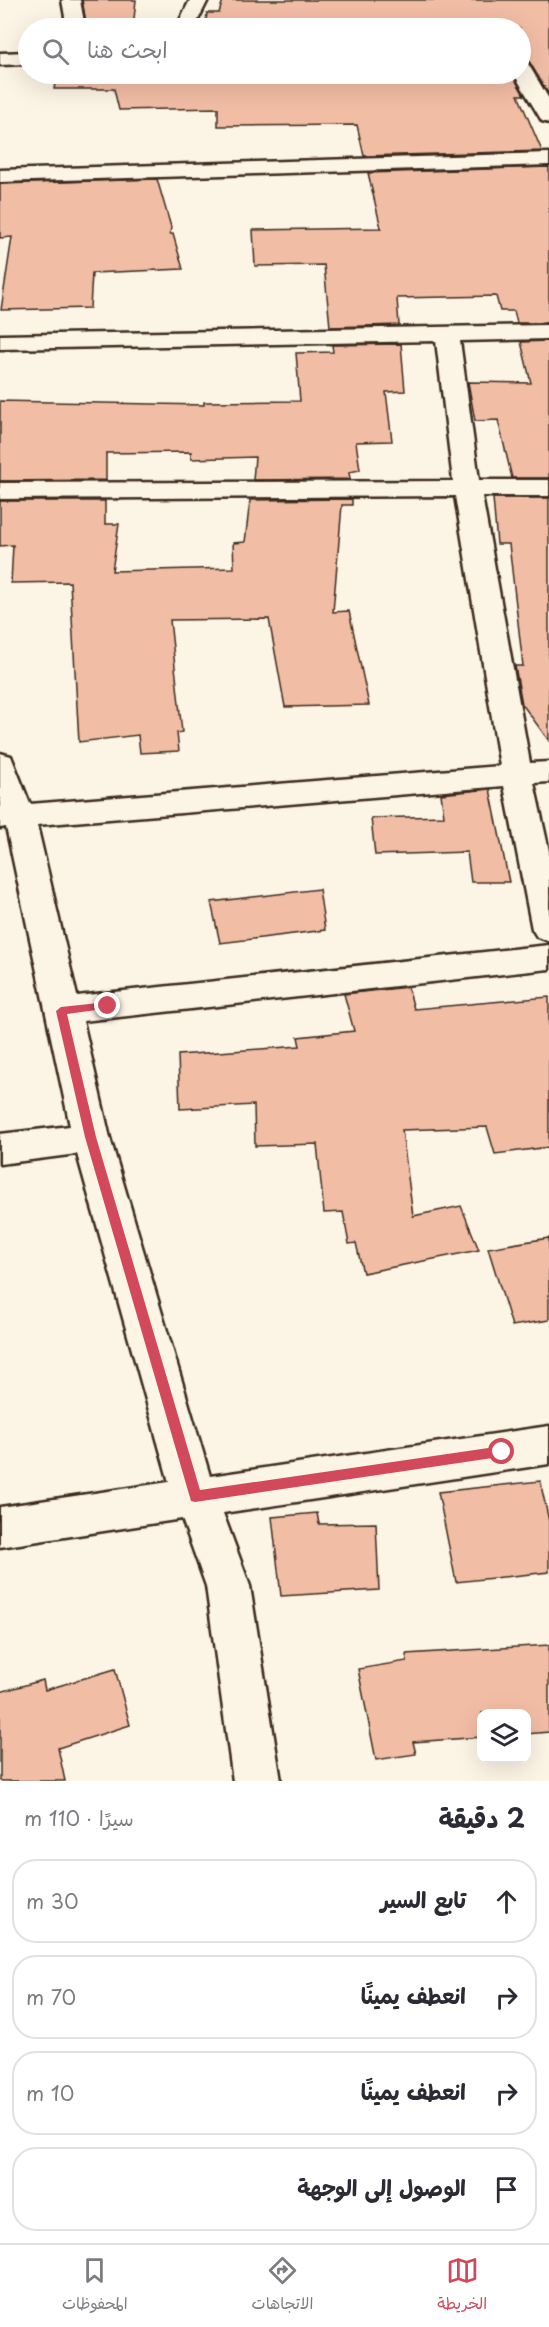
<!DOCTYPE html>
<html lang="ar">
<meta charset="utf-8">
<style>
:root{--surface:#fff;--page:#f2f2f3;--text:#2b2b33;--muted:#7c7c81;--line:#e1e1e2;--accent:#d1495b}
body{margin:0;font-family:"Playpen Sans","Playpen Sans Arabic",sans-serif;background:var(--page);color:var(--text);direction:rtl}
.controls{position:absolute;right:18px;bottom:18px;display:grid;overflow:hidden;border-radius:12px;box-shadow:0 6px 24px #0002}
.controls button{width:54px;height:54px;display:grid;place-items:center;padding:0;border:0;border-bottom:2px solid var(--line);background:var(--surface);color:var(--text);font:30px sans-serif}
.stop{position:absolute;width:18px;height:18px;margin:-14px;border:4px solid #d1495b;border-radius:50%;background:#fff}
.stop.end{background:#d1495b;border-color:#fff;box-shadow:0 2px 6px #0008}
.list{margin:0;padding:0;list-style:none}
h2{display:flex;justify-content:space-between;align-items:center;height:78px;margin:0;padding:0 24px;font-size:26px}
h2 small{font-size:20px;font-weight:400;color:var(--muted)}
.list li{display:grid;grid-template-columns:39px 1fr auto;gap:18px;align-items:center;box-sizing:border-box;height:84px;margin:0 12px 12px;padding:0 12px;border:2px solid var(--line);border-radius:24px}
.list b{display:block;font-size:22px;white-space:nowrap}
.list em{font-size:20px;font-style:normal;color:var(--muted)}
.icon{flex:none;width:33px;height:33px;fill:none;stroke:currentColor;stroke-width:2;stroke-linecap:round;stroke-linejoin:round}
.map{position:relative;flex:none;width:549px;height:1781px;overflow:hidden;direction:ltr}
.search{position:absolute;background:var(--surface);box-shadow:0 6px 24px #0002;left:18px;right:18px;top:18px;height:66px;display:flex;align-items:center;gap:15px;box-sizing:border-box;padding:0 21px;border-radius:33px;color:var(--muted);font-size:22px}
.sheet{height:462px;background:var(--surface)}
nav{display:flex;justify-content:space-around;align-items:center;box-sizing:border-box;height:84px;border-top:2px solid var(--line);background:var(--surface);font-size:16px;color:var(--muted)}
nav a{display:grid;justify-items:center;gap:3px}
nav .on{color:var(--accent)}
.map>svg:first-child{display:block}
.building{fill:#f2bda5;stroke:#3b2a1e;stroke-width:1.5}
.lines{fill:none;stroke-linecap:round;stroke-linejoin:round}
.minor-casing{stroke:#3b2a1e;stroke-width:5}
.minor{fill:#fcf5e5;fill-rule:evenodd}
.route{fill:#d1495b}
</style>
<div class="map">
<svg width="549" height="1781" viewBox="0 0 549 1781">
<rect width="100%" height="100%" fill="#fcf5e5"/>
<filter id="ink" filterUnits="userSpaceOnUse"><feTurbulence type="fractalNoise" baseFrequency=".0167" numOctaves="2"/><feDisplacementMap in="SourceGraphic" scale="12" xChannelSelector="R" yChannelSelector="G"/><feConvolveMatrix kernelMatrix="1 2 1 2 8 2 1 2 1" color-interpolation-filters="sRGB"/></filter>
<g filter="url(#ink)">
<!-- building -->
<g class="building">
<path d="M82,0H136L133,28H87Z"/>
<path d="M223,0H549V95L529,61L520,58V28H205L207,13H219Z"/>
<path d="M57,74H512L524,95H518L542,151L364,156L357,125L218,126V108L119,110L114,89H54Z"/>
<path d="M549,167V323H517L514,311H500L496,296L397,298L399,325L330,327L324,265L255,266L253,230L381,228L368,173Z"/>
<path d="M157,179L171,227L170,234H173L183,269L92,273L90,308L1,310L12,237L0,238V184Z"/>
<path d="M549,341V478H512L498,420L475,421L468,382L531,383L521,342Z"/>
<path d="M401,344L405,391L386,392L392,441L356,442L360,470L349,472L350,479L253,480L255,457L191,459V452L106,453V480L0,481V401L204,405V402L300,401L296,353L333,352L332,345Z"/>
<path d="M493,498H549V741L522,704L515,666H523L509,544H497Z"/>
<path d="M352,499V505H342L333,612L349,611L369,705L285,707L269,619L170,620L182,732L177,733L179,751L140,753L138,735L79,742L70,582L11,583L13,545L0,546V501H105V524H119L112,571L234,568L233,543L245,542L250,500Z"/>
<path d="M490,789L509,882H471L467,852L375,855L371,818L444,816L441,794Z"/>
<path d="M319,889L325,930L220,943L211,902Z"/>
<path d="M408,987L414,1009L549,997V1147L495,1154L487,1127L402,1130L413,1216L461,1206L479,1250L363,1273L356,1243L349,1244L343,1212L324,1213L317,1144L255,1146L254,1105L180,1109L178,1055L300,1046L298,1037L354,1031L344,994Z"/>
<path d="M549,1238V1320L512,1326L488,1248Z"/>
<path d="M540,1481L549,1521V1572L456,1582L438,1492Z"/>
<path d="M317,1513L319,1524L376,1523L379,1590L281,1596L272,1517Z"/>
<path d="M549,1645V1732L526,1734V1713H482V1737L413,1742L416,1754L376,1760L358,1669L407,1661L406,1654Z"/>
<path d="M115,1669L130,1725L58,1748L65,1781H0V1692L43,1680L45,1690Z"/>
</g>
<g class="lines">
<defs>
<g id="minor">
<path d="M62,0H80L85,28H67Z"/>
<path d="M190,0H208L194,28H176Z"/>
<path d="M28,52V64L0,65V53Z"/>
<path d="M520,60L527,62L549,99V123L542,121L514,74H520Z"/>
<path d="M549,153V165L0,182V170Z"/>
<path d="M549,325V339L460,341L479,480H549V496H482L530,763L549,762V782L534,783L549,851V941L537,937L532,929L504,786L37,825L77,996L549,945V969L83,1021L110,1138L210,1476L549,1426V1464L223,1513L250,1586L281,1781H233L206,1586L182,1519L0,1547V1507L169,1482L77,1154L0,1164V1134L70,1126L6,827L0,828V753L11,756L30,804L500,766L455,496L0,499V483L453,481L436,341L0,349V335Z"/>
</g>
</defs>
<!-- minor casing -->
<use href="#minor" class="minor-casing"/>
<!-- minor -->
<use href="#minor" class="minor"/>
</g>
</g>
<!-- route -->
<path class="route" d="M108,1002L111,1003V1008L67,1014L96,1137L200,1490L502,1446L506,1448L508,1452L506,1456L195,1502L191,1501L85,1137L56,1011L61,1007Z"/>
</svg>
<div class="controls">
<button><svg class="icon" aria-label="layers" viewBox="0 0 24 24"><path d="M12 4l9 5-9 5-9-5zM3 14l9 5 9-5"/></svg></button>
</div>
<div class="stop" style="left:502px;top:1452px"></div>
<div class="stop end" style="left:108px;top:1006px"></div>
<div class="search"><svg class="icon" aria-label="search" viewBox="0 0 24 24"><circle cx="10" cy="10" r="6"/><path d="M15 15l6 6"/></svg>ابحث هنا</div>
</div>
<section class="sheet">
<h2>2 دقيقة<small>سيرًا · 110 m</small></h2>
<ul class="list">
<li><svg class="icon" aria-label="ahead" viewBox="0 0 24 24"><path d="M12 20V5M6 11l6-6 6 6"/></svg><div><b>تابع السير</b></div><em>30 m</em></li>
<li><svg class="icon" aria-label="right" viewBox="0 0 24 24"><path d="M7 20v-9h11M14 6l5 5-5 5"/></svg><div><b>انعطف يمينًا</b></div><em>70 m</em></li>
<li><svg class="icon" aria-label="right" viewBox="0 0 24 24"><path d="M7 20v-9h11M14 6l5 5-5 5"/></svg><div><b>انعطف يمينًا</b></div><em>10 m</em></li>
<li><svg class="icon" aria-label="arrive" viewBox="0 0 24 24"><path d="M6 21V4h12l-3 4 3 4H6"/></svg><div><b>الوصول إلى الوجهة</b></div></li>
</ul>
</section>
<nav>
<a class="on"><svg class="icon" aria-label="map" viewBox="0 0 24 24"><path d="M3 6l6-2 6 2 6-2v14l-6 2-6-2-6 2zM9 4v14M15 6v14"/></svg>الخريطة</a>
<a><svg class="icon" aria-label="directions" viewBox="0 0 24 24"><path d="M12 3l9 9-9 9-9-9zM9 14v-3h6M13 9l2 2-2 2"/></svg>الاتجاهات</a>
<a><svg class="icon" aria-label="saved" viewBox="0 0 24 24"><path d="M7 4h10v16l-5-4-5 4z"/></svg>المحفوظات</a>
</nav>
